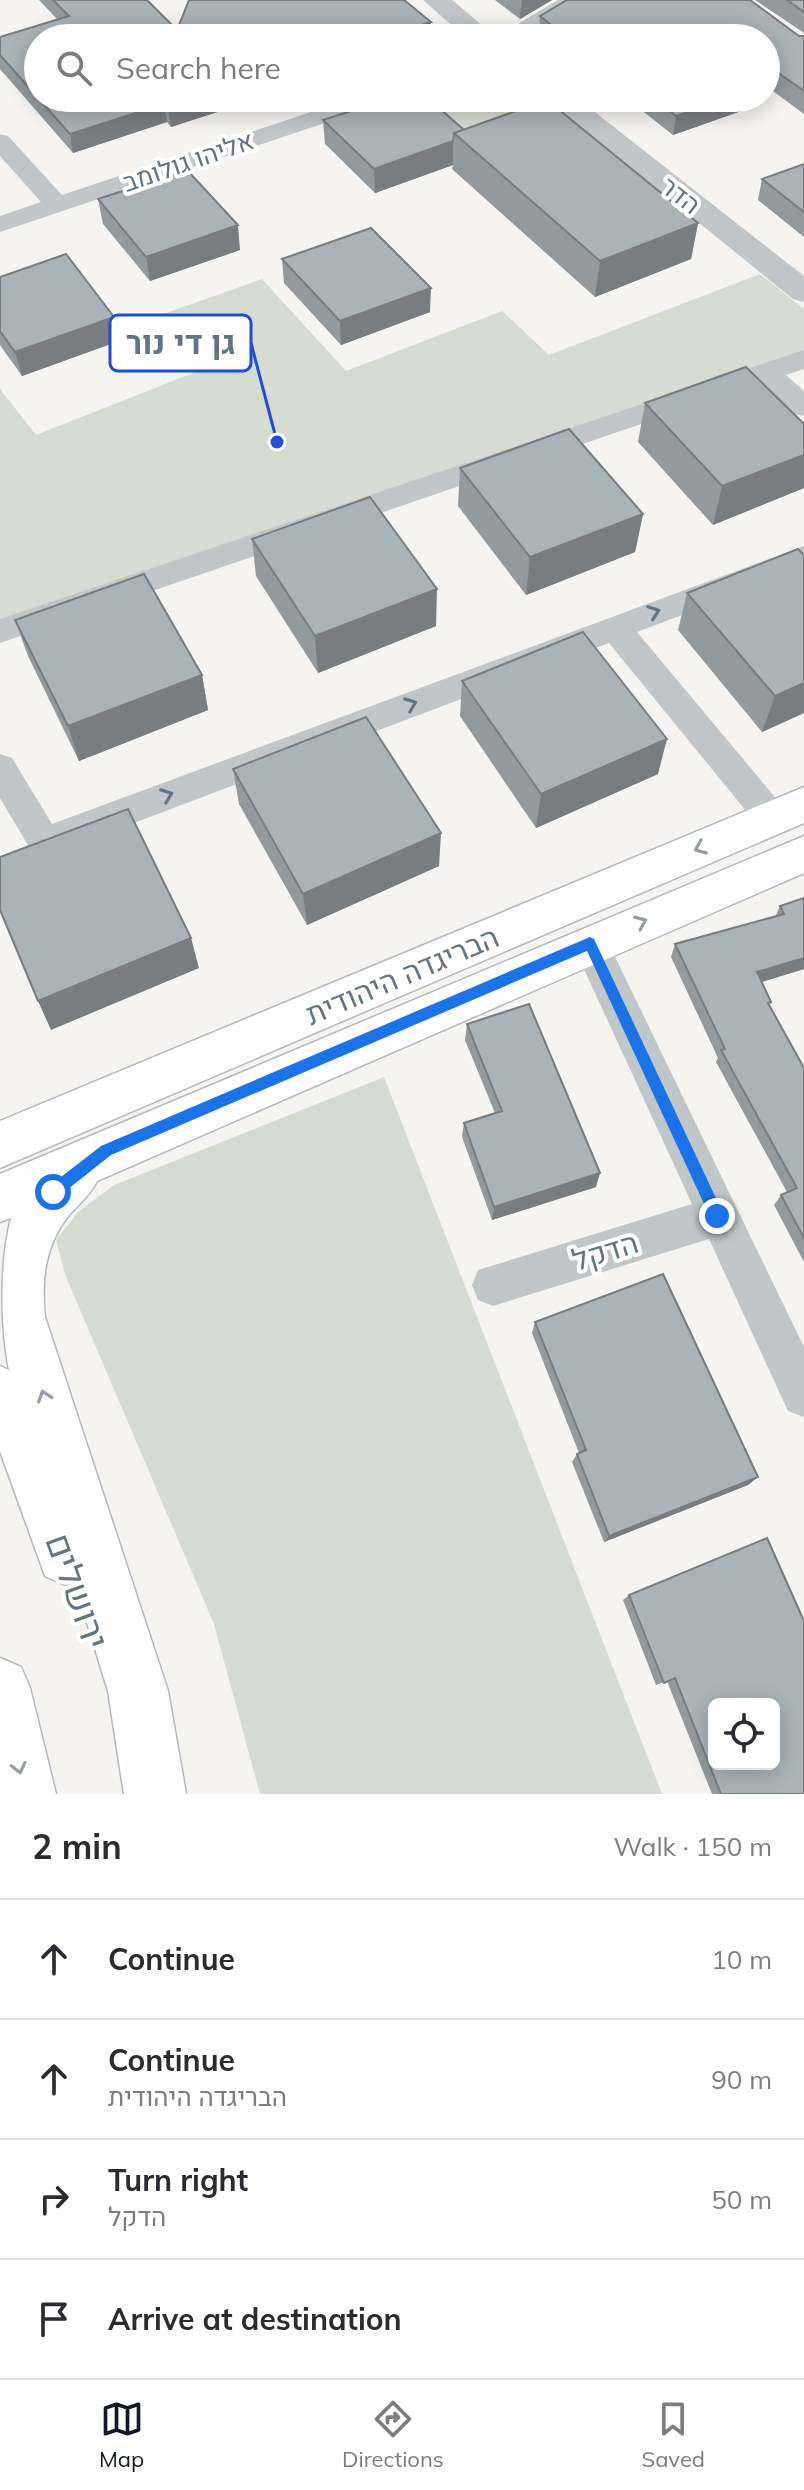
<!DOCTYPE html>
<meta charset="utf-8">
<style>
:root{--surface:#fff;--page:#f2f2f3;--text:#2b2b33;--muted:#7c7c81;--line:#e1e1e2;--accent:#111827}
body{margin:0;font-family:Mulish,Heebo,sans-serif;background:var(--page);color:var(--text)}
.controls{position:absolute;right:24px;bottom:24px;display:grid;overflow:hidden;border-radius:12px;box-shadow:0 4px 20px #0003}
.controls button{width:72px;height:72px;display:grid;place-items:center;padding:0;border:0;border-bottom:2px solid var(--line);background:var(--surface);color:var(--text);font:40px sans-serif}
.stop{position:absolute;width:24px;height:24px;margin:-18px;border:6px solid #1a73e8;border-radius:50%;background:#fff}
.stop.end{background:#1a73e8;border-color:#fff;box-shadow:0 2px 8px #0008}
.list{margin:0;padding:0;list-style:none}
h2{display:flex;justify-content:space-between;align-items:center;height:104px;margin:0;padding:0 32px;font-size:34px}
h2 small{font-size:26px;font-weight:400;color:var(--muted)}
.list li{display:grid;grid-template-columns:52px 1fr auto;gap:24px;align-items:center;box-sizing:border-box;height:120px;padding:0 32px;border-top:2px solid var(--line)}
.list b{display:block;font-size:30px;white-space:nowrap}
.list p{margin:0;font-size:26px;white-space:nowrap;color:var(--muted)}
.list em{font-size:26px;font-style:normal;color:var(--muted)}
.icon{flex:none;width:44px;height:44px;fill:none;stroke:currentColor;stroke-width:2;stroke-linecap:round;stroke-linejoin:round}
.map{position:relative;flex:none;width:804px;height:1794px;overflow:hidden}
.search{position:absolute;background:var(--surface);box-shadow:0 4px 20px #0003;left:24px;right:24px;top:24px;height:88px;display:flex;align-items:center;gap:20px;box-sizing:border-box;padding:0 28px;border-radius:44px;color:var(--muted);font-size:30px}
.sheet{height:584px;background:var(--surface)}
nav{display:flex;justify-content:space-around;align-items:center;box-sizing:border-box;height:112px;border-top:2px solid var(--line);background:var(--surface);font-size:22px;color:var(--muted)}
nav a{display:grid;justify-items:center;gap:4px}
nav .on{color:var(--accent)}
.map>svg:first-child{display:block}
.green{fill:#d6dcd1}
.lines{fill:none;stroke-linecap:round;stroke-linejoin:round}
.secondary-casing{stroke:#b3b9bd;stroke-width:3}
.minor{fill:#c1c6c9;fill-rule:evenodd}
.tertiary{fill:#c1c6c9;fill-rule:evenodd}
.secondary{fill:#fff;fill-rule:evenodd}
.wall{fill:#929a9e}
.shaded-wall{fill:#777d81}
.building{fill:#aab3b8;stroke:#777d81;stroke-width:2;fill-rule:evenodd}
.oneway{stroke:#617684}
.oneway2{stroke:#909fa9}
.route{fill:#1a73e8}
.labels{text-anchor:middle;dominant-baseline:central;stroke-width:8;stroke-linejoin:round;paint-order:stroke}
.far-street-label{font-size:26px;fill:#617684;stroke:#fff}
.street-label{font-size:30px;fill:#617684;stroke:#fff}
.near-street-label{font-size:36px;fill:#617684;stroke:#fff}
.leader{fill:none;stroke:#1d4ed8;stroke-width:3}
.callout-dot{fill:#1d4ed8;stroke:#fff;stroke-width:3}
.callout{fill:#fff;stroke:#1d4ed8;stroke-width:3}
.callout-label{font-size:32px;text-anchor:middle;font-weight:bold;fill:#617684}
</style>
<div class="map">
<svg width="804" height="1794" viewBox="0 0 804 1794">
<rect width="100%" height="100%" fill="#f5f4f0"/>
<!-- green -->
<g class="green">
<path d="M422,98H521L546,111L468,147Z"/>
<path d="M760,274L804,309V352L0,621V389L36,435L198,371L152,318L262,279L346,371L502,311L549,355Z"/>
<path d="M384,1077L662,1794H260L214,1624L66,1277L56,1240L78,1212L114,1185Z"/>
</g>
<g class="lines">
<defs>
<g id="secondary">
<path d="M804,787V823L0,1168V1121Z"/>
<path d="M804,836V873L97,1181C91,1194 79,1204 69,1215C45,1245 41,1279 45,1317L168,1691L186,1794H124L108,1691L74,1581L65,1585L45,1576L0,1451V1366L9,1370C0,1325 0,1261 11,1218L0,1222V1174Z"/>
<path d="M0,1658L21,1667L30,1688L56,1794H0Z"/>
</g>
</defs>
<!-- secondary casing -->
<use href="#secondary" class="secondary-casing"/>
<!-- minor -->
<g class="minor">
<path d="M353,98H388L384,103L0,232V216L41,202L0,156V134L8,136L62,195Z"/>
<path d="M804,350V369L786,375L804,391V416L794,414L761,383L0,643V619Z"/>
<path d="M804,546V569L637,632L784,808L789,818L784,828L772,832L760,828L609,643L44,857L32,852L0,798V754L12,758L52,824Z"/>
<path d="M590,927L603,932L804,1347V1417L788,1411L709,1239L493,1306L478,1300L472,1285L478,1270L692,1204L572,943L577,932Z"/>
</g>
<!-- tertiary -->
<g class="tertiary">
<path d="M423,0H452L496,37L558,0H590L528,38H466Z"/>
<path d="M545,98H577L804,276V302L793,299Z"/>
</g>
<!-- secondary -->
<use href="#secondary" class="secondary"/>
</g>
<!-- wall -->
<g class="wall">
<path d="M39,0H147L177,30L431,22L430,38H38V98H247L239,101V105L171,127L167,122L73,153L0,69V37L58,20Z"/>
<path d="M495,0H552L520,19Z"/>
<path d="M755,0H804V33Z"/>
<path d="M540,16L804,36V114L766,86V38H542L539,35Z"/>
<path d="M626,98H753L744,110L673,135Z"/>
<path d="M323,120L464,130L698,223L691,259L595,297L452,169L453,165L375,193L325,144Z"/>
<path d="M804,164V237L758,200L762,179Z"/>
<path d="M98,199L240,250L150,281L103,224Z"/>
<path d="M282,259L430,312L341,345L284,283Z"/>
<path d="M0,277L119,341L22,376L0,345Z"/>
<path d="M645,403L804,424V488L713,525L638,442Z"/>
<path d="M460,468L643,514L635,552L526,595L458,506Z"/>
<path d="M252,539L436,626L318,673L256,576Z"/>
<path d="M687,593L804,713L762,732L678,630Z"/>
<path d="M15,620L202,675L208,710L79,761L28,656Z"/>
<path d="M462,681L658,774L536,828L460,716Z"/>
<path d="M233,769L439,866L307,925L239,804Z"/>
<path d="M804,898V969L762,982L771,1002L769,1006L804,1068V1262L774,1205L781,1195L787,1192L716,1062L718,1058L671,957L675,944L775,917L780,906Z"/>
<path d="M467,1024L596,1187L492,1220L462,1137L464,1123L495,1113L465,1040Z"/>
<path d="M535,1322L758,1477L748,1485L604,1542L572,1462L577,1454L579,1453L532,1333Z"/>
<path d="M629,1595L804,1794H712L667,1681L656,1685L623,1600Z"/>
</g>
<!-- shaded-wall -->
<g class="shaded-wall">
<path d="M522,0H552L520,19Z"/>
<path d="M431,22L430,38H378Z"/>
<path d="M200,98H247L239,101V105L171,127L168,108Z"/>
<path d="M728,98H753L744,110L673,135L676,116Z"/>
<path d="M164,104L167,122L73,153L70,134Z"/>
<path d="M453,141V165L375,193L374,169Z"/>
<path d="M698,223L691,259L595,297L600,261Z"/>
<path d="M238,225L240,250L150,281L146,257Z"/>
<path d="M431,288L430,312L341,345L340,321Z"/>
<path d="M114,317L119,341L22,376L15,352Z"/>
<path d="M804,455V488L713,525L722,486Z"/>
<path d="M643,514L635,552L526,595L530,557Z"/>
<path d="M437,589L436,626L318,673L315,636Z"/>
<path d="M202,675L208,710L79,761L68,726Z"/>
<path d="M804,683V713L762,732L775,696Z"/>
<path d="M667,739L658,774L536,828L541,794Z"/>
<path d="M441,833L439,866L307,925L303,894Z"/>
<path d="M191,938L199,968L51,1030L38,1001Z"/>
<path d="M804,958V969L751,985L757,972Z"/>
<path d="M600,1173L596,1187L492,1220L494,1207Z"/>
<path d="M758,1477L748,1485L604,1542L609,1536Z"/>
</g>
<!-- building -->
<g class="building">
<path d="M53,0H147L177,30L189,0H404L431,22L378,38H38V98H200L168,108L164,104L70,134L0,55V37L69,16Z"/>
<path d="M567,0H750L799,36H804V91L767,65L766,67V38H568L540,16Z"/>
<path d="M787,0H804V12Z"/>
<path d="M392,98H428L464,130L454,133L453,141L374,169L323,120Z"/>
<path d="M653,98H728L676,116Z"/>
<path d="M547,100L698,223L600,261L454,133Z"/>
<path d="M804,164V212L762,179Z"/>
<path d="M187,170L238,225L146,257L98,199Z"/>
<path d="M371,228L431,288L340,321L282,259Z"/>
<path d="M66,254L114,317L15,352L0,331V277Z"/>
<path d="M746,367L804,424V455L722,486L645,403Z"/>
<path d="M569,429L643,514L530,557L460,468Z"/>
<path d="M370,497L437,589L315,636L252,539Z"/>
<path d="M798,549L804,555V683L775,696L687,593Z"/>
<path d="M144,574L202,675L68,726L15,620Z"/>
<path d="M583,632L667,739L541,794L462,681Z"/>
<path d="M366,717L441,833L303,894L233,769Z"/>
<path d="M128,809L191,938L38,1001L0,910V857Z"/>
<path d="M804,898V958L757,972L771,1002L768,1003L804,1068V1238L781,1195L797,1188L721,1050L725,1049L675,944L784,914L780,906Z"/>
<path d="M529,1004L600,1173L494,1207L464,1123L502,1111L467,1024Z"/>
<path d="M663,1274L758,1477L609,1536L577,1454L586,1450L535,1322Z"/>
<path d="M767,1538L804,1621V1794H721L675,1678L664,1683L629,1595ZM714,1704H774V1764H714Z"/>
</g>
<!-- one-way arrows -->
<defs><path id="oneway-chevron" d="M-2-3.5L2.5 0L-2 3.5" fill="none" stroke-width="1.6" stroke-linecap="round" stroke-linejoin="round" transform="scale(2)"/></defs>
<g class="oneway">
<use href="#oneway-chevron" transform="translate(654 612) rotate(-20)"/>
<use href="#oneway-chevron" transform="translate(411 704) rotate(-21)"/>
<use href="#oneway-chevron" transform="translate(167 795) rotate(-21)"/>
</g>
<g class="oneway2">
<use href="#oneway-chevron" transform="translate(700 848) rotate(157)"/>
<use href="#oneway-chevron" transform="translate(641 922) rotate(-23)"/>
<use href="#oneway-chevron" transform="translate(44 1396) rotate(-108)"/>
<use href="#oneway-chevron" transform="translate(19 1768) rotate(77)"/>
</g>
<!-- route -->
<path class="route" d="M590,937L594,939L722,1211V1221H712L587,951L111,1155L58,1197H48V1187L101,1146Z"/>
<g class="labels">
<!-- far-street labels -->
<g class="far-street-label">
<text transform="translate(188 161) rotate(-19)">אליהו גולומב</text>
<text transform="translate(681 195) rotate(38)">הדר</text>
</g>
<!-- street labels -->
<g class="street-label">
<text transform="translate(402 975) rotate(-23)">הבריגדה היהודית</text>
<text transform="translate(605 1251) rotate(-17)">הדקל</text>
</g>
<!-- near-street labels -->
<g class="near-street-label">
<text transform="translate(78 1591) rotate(70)">ירושלים</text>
</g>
</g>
<!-- callouts -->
<path class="leader" d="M277 442L251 343"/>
<circle class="callout-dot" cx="277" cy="442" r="8"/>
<rect class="callout" x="110" y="315" width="141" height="56" rx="8"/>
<g class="callout-label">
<text x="181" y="354">גן די נור</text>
</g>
</svg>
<div class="controls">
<button><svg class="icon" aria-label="locate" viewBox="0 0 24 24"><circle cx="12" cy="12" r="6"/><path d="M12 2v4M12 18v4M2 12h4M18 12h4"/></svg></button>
</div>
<div class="stop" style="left:53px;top:1192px"></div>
<div class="stop end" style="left:717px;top:1216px"></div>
<div class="search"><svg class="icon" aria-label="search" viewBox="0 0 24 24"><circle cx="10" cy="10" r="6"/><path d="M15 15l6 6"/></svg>Search here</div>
</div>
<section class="sheet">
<h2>2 min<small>Walk · 150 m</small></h2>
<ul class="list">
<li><svg class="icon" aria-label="ahead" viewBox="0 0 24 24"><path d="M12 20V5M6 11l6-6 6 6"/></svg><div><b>Continue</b></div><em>10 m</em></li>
<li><svg class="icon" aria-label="ahead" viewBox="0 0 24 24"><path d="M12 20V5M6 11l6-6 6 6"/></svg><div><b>Continue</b><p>הבריגדה היהודית</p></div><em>90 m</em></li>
<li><svg class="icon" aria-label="right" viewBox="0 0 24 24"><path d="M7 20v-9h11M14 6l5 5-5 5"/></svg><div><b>Turn right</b><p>הדקל</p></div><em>50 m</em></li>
<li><svg class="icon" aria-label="arrive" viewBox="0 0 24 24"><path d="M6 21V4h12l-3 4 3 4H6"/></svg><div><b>Arrive at destination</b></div></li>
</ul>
</section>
<nav>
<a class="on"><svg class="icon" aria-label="map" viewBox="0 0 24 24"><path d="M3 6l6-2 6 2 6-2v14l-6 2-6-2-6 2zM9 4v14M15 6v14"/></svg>Map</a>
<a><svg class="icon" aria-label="directions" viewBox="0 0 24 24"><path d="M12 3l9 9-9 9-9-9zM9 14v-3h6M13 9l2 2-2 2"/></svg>Directions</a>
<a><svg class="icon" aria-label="saved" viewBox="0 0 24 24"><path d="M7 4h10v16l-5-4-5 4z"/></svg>Saved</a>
</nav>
